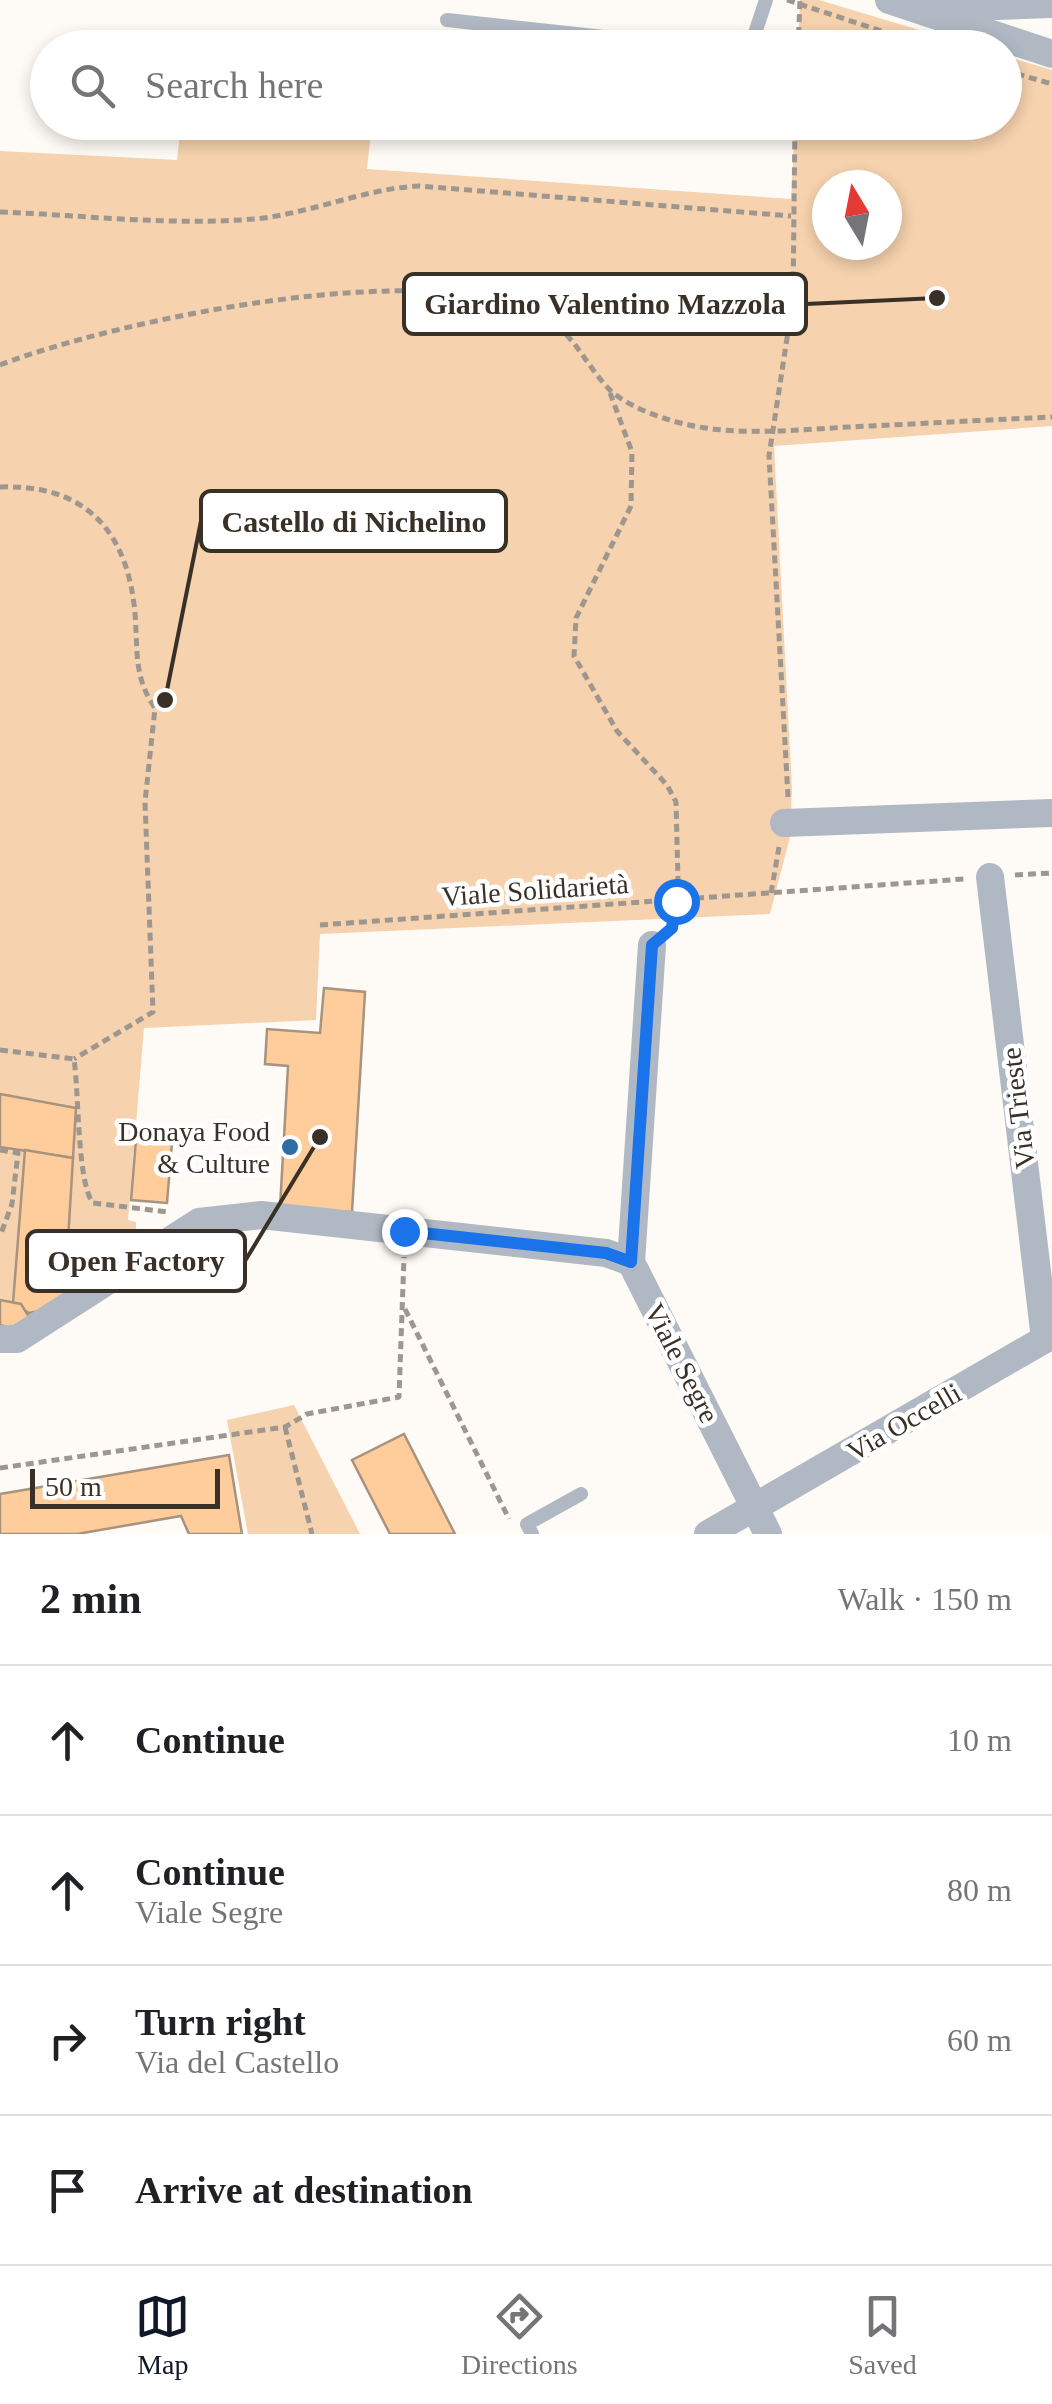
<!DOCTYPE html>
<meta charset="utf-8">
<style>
:root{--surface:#fff;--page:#f2f2f2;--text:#202124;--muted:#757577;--line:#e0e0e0;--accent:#111827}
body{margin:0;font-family:"Times New Roman",serif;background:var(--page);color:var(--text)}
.compass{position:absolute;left:812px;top:170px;width:90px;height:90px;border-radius:50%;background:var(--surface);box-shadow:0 5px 15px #0003;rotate:350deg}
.scale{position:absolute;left:30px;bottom:25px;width:190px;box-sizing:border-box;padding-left:10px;border:5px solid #393128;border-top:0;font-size:28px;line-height:35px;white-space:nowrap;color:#393128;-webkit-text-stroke:8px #fff;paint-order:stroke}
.stop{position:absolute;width:30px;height:30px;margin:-22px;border:8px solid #1a73e8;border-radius:50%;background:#fff}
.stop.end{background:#1a73e8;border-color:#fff;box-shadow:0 2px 10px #0008}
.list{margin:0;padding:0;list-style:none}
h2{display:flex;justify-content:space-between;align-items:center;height:130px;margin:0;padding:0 40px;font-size:42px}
h2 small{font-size:32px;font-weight:400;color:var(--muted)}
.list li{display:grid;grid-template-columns:65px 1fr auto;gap:30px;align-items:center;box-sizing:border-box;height:150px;padding:0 40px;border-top:2px solid var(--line)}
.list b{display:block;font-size:38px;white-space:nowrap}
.list p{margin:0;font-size:32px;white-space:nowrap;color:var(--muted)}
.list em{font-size:32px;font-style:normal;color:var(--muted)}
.icon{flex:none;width:55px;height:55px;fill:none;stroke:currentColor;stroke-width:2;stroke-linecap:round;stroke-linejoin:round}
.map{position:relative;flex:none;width:1052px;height:1534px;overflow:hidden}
.search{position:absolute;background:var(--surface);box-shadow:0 5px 15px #0003;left:30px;right:30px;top:30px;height:110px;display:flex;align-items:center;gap:25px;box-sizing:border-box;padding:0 35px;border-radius:55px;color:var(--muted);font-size:38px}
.sheet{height:730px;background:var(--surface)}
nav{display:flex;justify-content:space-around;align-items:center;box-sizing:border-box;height:140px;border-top:2px solid var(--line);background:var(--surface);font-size:28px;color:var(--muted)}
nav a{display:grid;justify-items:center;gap:5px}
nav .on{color:var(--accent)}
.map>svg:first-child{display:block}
.green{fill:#f6d2ae;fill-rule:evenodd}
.building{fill:#ffcd9c;stroke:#a7937e;stroke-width:2.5}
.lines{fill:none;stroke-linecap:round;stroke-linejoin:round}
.path{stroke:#9d9790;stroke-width:5;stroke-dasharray:8 5;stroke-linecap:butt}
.lane{stroke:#b0b9c3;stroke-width:14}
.street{stroke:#b0b9c3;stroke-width:28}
.route{stroke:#1a73e8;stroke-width:12}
.poi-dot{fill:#2e6da4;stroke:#fff;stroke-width:4}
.labels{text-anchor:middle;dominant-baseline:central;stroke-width:9;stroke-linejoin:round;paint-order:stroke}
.street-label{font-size:28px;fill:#393128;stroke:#fff}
.poi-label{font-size:28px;fill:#393128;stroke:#fff;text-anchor:end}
.leader{fill:none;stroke:#393128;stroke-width:4}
.callout-dot{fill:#393128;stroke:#fff;stroke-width:4}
.callout{fill:#fff;stroke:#393128;stroke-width:4}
.callout-label{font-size:30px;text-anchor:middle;font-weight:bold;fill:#393128}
</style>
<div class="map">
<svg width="1052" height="1534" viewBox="0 0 1052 1534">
<rect width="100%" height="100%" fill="#fefaf5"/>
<!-- green -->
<g class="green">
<path d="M800,0H819L976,47H798Z"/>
<path d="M1005,56L1052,70V426L774,446L792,789L790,837L770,914L320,934L316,1020L144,1028L128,1220L136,1222V1243L64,1306L30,1312L31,1320L0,1325V151L177,160L181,123H372L367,169L791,199L795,123L1004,122ZM827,185H887V245H827Z"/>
<path d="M294,1405L360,1534H248L227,1420Z"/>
</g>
<!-- building -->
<g class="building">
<path d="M324,988L365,992L352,1212L280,1208L288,1066L265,1064L267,1029L320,1033Z"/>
<path d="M0,1094L76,1108L73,1158L0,1147Z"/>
<path d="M137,1128L173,1130L167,1203L131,1200Z"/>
<path d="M25,1150L73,1158L64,1306L29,1313L13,1303Z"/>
<path d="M0,1300L21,1304L31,1320L16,1329L0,1325Z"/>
<path d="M404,1434L455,1534H390L352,1460Z"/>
<path d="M229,1455L242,1534H189L181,1516L77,1534H0V1494Z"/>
</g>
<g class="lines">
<!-- path -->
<g class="path">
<path d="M787,0L933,48"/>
<path d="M798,48L800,0"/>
<path d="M1004,70L1052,84"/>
<path d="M0,212C83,215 170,226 254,219C310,214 362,189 419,186L791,216"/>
<path d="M0,365C116,320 430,255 541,315C572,331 585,363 607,387C624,406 665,420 689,425C740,436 796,430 848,427C916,424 984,420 1052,417"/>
<path d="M610,393L632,452L631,506L576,618L574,656L617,731L667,785L676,802L678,881L670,930"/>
<path d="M0,487C80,484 124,525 134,604C139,642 131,674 155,708L145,802L153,1012L74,1059"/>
<path d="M788,797L769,456L793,299L795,122"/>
<path d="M1015,875L1052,873"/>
<path d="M771,893L779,847"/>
<path d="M320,925L964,879"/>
<path d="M0,1050L74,1059C79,1092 77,1183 93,1203L168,1212"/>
<path d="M0,1150L18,1153L12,1204L0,1236"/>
<path d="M405,1309L509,1519"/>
<path d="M285,1427L312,1534"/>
<path d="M0,1468L285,1427L307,1414L399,1397L404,1257"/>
</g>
<!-- lane -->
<g class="lane">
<path d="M447,20L705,48"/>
<path d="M750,48L766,0"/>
<path d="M532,1534L527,1524L581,1494"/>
</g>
<!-- street -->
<g class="street">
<path d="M889,0L1052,54"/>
<path d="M939,0L997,6L1052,4"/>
<path d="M784,823L1052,813"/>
<path d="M990,877L1045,1339"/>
<path d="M652,945L631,1262L768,1534"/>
<path d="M0,1339H17L199,1222L261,1215L606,1253L631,1262"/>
<path d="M708,1534L1052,1335"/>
</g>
</g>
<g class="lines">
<!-- route -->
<path class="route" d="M404,1231L606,1253L631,1262L652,945L672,928L676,901"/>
</g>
<!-- markers -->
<circle class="poi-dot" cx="290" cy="1147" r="10"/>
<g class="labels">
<!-- street labels -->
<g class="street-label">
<text transform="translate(535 890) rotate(-4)">Viale Solidarietà</text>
<text transform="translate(1018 1108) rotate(-97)">Via Trieste</text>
<text transform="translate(682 1363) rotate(63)">Viale Segre</text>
<text transform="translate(904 1422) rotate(-30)">Via Occelli</text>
</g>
<!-- poi labels -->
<g class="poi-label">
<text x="270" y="1131">Donaya Food<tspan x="270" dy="32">&amp; Culture</tspan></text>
</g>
</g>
<!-- callouts -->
<path class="leader" d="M937 298L806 304M165 700L201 521M320 1137L245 1261"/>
<g class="callout-dot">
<circle cx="937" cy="298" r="10"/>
<circle cx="165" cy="700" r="10"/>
<circle cx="320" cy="1137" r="10"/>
</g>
<g class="callout">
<rect x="404" y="274" width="402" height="60" rx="10"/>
<rect x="201" y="491" width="305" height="60" rx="10"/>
<rect x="27" y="1231" width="218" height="60" rx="10"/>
</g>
<g class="callout-label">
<text x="605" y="314">Giardino Valentino Mazzola</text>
<text x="354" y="532">Castello di Nichelino</text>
<text x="136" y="1271">Open Factory</text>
</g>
</svg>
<svg class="compass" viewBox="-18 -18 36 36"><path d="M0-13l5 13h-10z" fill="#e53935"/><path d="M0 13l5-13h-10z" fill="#757577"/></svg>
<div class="scale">50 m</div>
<div class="stop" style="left:676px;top:901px"></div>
<div class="stop end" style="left:404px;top:1231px"></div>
<div class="search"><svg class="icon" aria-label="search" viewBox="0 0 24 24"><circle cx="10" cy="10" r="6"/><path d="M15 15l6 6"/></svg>Search here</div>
</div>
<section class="sheet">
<h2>2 min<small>Walk · 150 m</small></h2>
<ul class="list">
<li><svg class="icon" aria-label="ahead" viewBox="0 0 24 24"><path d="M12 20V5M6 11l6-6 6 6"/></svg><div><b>Continue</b></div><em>10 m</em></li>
<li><svg class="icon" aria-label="ahead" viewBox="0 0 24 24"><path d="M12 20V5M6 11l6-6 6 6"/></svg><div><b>Continue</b><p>Viale Segre</p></div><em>80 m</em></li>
<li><svg class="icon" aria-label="right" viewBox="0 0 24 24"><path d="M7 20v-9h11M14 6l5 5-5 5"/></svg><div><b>Turn right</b><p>Via del Castello</p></div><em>60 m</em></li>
<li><svg class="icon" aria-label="arrive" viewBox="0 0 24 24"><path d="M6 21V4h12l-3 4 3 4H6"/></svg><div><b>Arrive at destination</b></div></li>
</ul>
</section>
<nav>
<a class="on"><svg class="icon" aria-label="map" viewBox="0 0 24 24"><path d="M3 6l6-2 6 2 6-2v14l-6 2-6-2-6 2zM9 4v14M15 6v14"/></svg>Map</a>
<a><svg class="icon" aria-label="directions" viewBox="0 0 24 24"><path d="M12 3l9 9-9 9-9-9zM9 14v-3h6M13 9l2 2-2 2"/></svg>Directions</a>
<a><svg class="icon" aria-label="saved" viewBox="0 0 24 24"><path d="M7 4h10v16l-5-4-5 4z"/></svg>Saved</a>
</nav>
